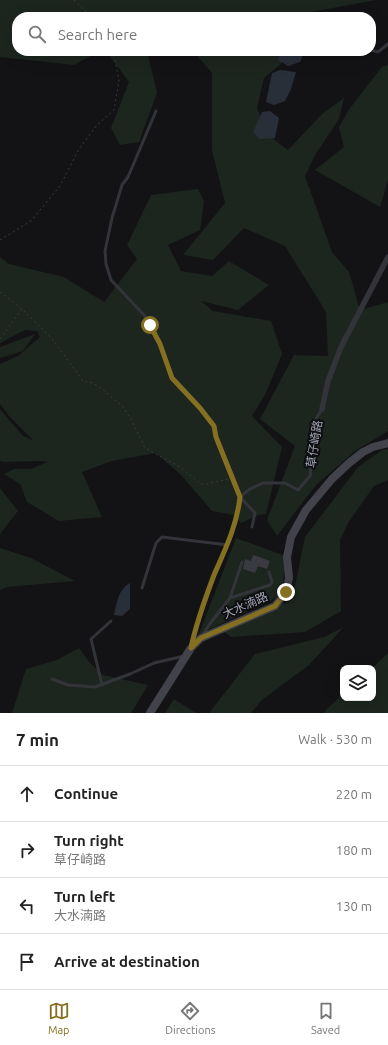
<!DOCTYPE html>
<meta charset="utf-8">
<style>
:root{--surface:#fff;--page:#f6f6f6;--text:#222;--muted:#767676;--line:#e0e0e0;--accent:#857022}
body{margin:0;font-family:Ubuntu,"Noto Sans TC",sans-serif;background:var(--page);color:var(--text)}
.controls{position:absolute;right:12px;bottom:12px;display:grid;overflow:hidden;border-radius:8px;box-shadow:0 4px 16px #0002}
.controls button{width:36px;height:36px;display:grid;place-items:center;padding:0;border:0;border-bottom:1px solid var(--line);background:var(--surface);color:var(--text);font:20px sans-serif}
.stop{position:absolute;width:12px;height:12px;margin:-9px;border:3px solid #857022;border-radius:50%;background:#fff}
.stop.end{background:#857022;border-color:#fff;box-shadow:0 1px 4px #0008}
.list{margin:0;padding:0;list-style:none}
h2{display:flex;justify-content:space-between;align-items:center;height:52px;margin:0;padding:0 16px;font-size:17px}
h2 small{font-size:13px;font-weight:400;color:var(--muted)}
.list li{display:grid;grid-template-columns:26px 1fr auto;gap:12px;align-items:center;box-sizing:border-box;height:56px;padding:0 16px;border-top:1px solid var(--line)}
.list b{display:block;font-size:15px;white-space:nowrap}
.list p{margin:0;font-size:13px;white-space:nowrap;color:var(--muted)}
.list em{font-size:13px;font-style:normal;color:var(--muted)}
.icon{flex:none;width:22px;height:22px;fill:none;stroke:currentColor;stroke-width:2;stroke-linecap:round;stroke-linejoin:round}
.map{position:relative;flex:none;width:388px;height:713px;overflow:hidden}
.search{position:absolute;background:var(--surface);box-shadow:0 4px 16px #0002;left:12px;right:12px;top:12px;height:44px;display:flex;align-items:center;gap:10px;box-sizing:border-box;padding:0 14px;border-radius:16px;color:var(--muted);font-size:15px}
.sheet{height:276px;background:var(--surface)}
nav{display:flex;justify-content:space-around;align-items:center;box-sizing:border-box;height:56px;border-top:1px solid var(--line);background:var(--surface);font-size:11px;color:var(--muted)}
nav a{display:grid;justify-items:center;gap:2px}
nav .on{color:var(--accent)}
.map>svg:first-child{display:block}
.green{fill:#1d251f}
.water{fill:#282f39}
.building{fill:#3a3b40}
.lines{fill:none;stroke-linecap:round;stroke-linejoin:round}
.path{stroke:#393b41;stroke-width:1;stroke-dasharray:2 3;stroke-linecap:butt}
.lane{stroke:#33343a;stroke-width:3}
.street{stroke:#33343a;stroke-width:5.5}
.secondary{stroke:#41424a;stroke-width:8}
.route{stroke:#857022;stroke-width:5}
.labels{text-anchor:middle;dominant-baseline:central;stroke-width:4;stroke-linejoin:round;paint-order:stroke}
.street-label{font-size:12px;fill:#a3a7b6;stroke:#0e0e10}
</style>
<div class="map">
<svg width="388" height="713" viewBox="0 0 388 713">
<rect width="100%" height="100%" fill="#131315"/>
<!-- green -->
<g class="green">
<path d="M0,0H376L306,13L304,17H151L149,16L148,17H17V51H100L74,65L0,57Z"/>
<path d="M106,51H147L157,93L139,142L120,145L111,128L129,82Z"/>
<path d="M193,51H287L282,63L264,78L257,108L268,135L288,150L322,114L344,98L339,119L315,155L305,176L332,252L349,272L360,310L388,302V431L355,451L316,485L277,536L267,520L295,446L260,419L294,355L328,356L326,312L285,246L244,228L213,260L183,255L225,203L212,150V73Z"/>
<path d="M388,65V180L380,207L315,170L344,147L339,127L350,108L382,67Z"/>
<path d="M198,189L204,201L200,230L168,245L181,271L212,276L229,261L269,285L238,310L201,301L213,311L271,321L282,354L265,395L252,416L282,447L266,514L258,515L241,523L234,515L212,511L181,475L156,453L112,461L82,472L102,517L59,521L27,502L20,484L4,474L14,469H31L47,462L39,461L4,462L0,461V409L22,435L34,441L9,416L0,404V364L18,356L40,337L37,331L25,330L0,343V257L9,264L64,277L104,302L137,259L127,245L151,195Z"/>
<path d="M35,334L23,351L0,358V347Z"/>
<path d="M388,449V480L374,486L348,523L340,540L341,611L305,632L231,637L223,631L292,600L305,537L358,467L382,450Z"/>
<path d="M0,488L18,511L0,534Z"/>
<path d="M236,538L285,556L283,585L278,596L268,602L199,634Z"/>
<path d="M0,548L31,558L75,581L7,587L0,590Z"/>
<path d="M344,627L309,665L262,700L251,713H209L255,654L324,637Z"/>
<path d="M79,648L89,662L103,675L148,685L131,713H12L26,669L57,660Z"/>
<path d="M388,653V713H324L327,709L343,694V698H373V668H372Z"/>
<path d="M174,699L196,713H165Z"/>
</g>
<!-- water -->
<g class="water">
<path d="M282,51H305L300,62L288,66L278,60Z"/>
<path d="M280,70L296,72L291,89L285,101L274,105L266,102L272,73Z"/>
<path d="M270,111L279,118L275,138L259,139L253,132L262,112Z"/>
<path d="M130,583V609L122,616L114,615C117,602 118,590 130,583Z"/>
</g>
<!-- building -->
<path class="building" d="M253,555L270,561L267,569L258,566L255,573L243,569L245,559L251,561Z"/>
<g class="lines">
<!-- path -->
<g class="path">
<path d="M74,0L92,17"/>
<path d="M0,240L31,221L60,186L79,149L97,125L114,110L119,80L113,51"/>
<path d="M0,292L22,309L54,341L83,381L93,383L101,388L123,407L131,419L145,448L180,467L201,484H206L228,479"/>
<path d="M0,339L22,309"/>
</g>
<!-- lane -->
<g class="lane">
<path d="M371,50L378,52L388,44"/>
<path d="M156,111L128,177L122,185L112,218L105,251L106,264L111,280L144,315L150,325L160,344L172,378L200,408L214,426L216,437L240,497L255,513L252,527"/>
<path d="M142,588L156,543L162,537L228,545"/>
<path d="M230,598L270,585L272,582L269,572"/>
<path d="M203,635L209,625L230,598L242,562"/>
<path d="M192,644C197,621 205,598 214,576C225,550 237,525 240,497L250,489L263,483H285L298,490L310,476L317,417L322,409"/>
<path d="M52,679L68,685L95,687L130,674L154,663L184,656"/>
<path d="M102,685L91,639L111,621"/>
</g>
<!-- street -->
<path class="street" d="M322,409L328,381L341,347L388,257"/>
<!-- secondary -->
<path class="secondary" d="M150,713L191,648L201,638L275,606L286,592L289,578L287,557L291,537L306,510L332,479L349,463L363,452L373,447L388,443"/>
</g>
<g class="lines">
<!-- route -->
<path class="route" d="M150,325L160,344L172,378L200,408L214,426L216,437L240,497C237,525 225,550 214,575C205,599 196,623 191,648L201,638L275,606L286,592"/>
</g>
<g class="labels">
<!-- street labels -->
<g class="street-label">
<text transform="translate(314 444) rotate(-81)">草仔崎路</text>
<text transform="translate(245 605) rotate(-24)">大水湳路</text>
</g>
</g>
</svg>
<div class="controls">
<button><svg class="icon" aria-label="layers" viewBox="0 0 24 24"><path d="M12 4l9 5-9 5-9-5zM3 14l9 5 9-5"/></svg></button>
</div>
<div class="stop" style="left:150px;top:325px"></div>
<div class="stop end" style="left:286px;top:592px"></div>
<div class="search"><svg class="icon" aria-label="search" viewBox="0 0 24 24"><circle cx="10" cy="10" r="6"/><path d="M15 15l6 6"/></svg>Search here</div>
</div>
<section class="sheet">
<h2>7 min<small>Walk · 530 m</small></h2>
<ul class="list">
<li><svg class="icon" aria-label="ahead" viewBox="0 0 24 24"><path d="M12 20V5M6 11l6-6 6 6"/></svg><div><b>Continue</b></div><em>220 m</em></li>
<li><svg class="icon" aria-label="right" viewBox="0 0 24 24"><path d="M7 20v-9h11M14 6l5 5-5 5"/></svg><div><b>Turn right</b><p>草仔崎路</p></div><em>180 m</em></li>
<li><svg class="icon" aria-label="left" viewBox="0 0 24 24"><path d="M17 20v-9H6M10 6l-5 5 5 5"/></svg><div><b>Turn left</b><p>大水湳路</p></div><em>130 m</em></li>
<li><svg class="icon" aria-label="arrive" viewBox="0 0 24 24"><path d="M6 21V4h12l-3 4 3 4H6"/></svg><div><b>Arrive at destination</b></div></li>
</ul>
</section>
<nav>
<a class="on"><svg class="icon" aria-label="map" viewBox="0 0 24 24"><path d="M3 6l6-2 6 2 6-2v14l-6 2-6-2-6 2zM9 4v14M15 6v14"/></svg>Map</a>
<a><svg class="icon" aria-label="directions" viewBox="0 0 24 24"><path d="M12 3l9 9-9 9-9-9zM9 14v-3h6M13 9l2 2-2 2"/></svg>Directions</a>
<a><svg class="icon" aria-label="saved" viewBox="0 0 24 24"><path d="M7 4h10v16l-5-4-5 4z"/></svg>Saved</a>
</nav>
